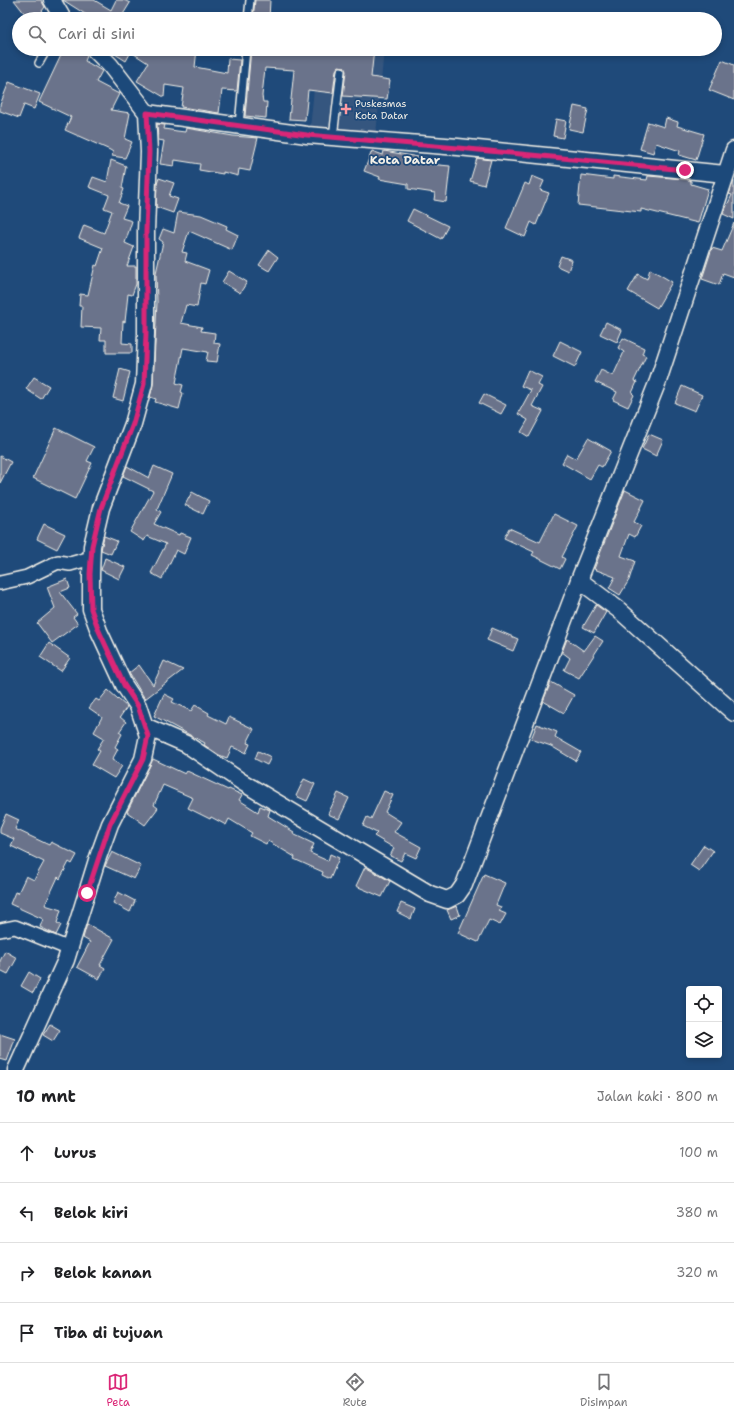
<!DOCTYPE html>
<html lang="id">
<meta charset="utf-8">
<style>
:root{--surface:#fff;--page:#f6f6f6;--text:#202124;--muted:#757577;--line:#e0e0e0;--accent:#db2777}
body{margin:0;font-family:"Shantell Sans",sans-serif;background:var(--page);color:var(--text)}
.controls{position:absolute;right:12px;bottom:12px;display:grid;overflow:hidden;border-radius:4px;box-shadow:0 2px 6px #0003}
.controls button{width:36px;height:36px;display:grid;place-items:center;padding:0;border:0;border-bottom:1px solid var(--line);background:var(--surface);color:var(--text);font:20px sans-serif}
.stop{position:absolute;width:12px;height:12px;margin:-9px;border:3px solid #db2777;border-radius:50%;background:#fff}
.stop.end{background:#db2777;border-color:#fff;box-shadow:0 1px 4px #0008}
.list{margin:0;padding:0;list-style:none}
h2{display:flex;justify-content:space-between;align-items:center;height:52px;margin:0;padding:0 16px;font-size:17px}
h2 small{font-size:13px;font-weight:400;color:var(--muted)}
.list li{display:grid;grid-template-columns:26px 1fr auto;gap:12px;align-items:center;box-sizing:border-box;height:60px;padding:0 16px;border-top:1px solid var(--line)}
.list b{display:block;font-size:15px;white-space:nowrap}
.list em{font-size:13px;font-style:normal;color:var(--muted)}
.icon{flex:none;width:22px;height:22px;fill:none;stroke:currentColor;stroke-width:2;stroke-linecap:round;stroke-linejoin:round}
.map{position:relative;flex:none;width:734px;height:1070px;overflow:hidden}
.search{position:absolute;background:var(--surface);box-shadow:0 2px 6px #0003;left:12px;right:12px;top:12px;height:44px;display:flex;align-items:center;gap:10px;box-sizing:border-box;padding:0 14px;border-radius:22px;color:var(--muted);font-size:15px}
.sheet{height:292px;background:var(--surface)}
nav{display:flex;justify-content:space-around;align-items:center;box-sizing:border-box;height:56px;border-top:1px solid var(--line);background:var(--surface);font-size:11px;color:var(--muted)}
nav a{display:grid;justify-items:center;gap:2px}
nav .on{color:var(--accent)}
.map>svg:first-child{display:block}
.built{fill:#36567f}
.building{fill:#6a738b;stroke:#f4f1e8}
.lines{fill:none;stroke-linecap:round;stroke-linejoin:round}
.service-casing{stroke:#f4f1e8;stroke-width:10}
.minor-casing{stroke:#f4f1e8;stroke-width:16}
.tertiary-casing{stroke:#f4f1e8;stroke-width:19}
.service{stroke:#1f4a7a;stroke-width:7}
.minor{stroke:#1f4a7a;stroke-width:13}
.tertiary{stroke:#1f4a7a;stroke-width:16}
.route{stroke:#db2777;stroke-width:5}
.poi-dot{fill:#ff9aa2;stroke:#1f4a7a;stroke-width:1.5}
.labels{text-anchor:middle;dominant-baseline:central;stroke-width:3.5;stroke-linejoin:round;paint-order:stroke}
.poi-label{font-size:10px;fill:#f4f1e8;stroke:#1f4a7a;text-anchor:start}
.quarter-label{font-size:12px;font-weight:bold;fill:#f4f1e8;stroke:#1f4a7a}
</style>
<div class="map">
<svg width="734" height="1070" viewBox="0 0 734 1070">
<rect width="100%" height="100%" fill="#1f4a7a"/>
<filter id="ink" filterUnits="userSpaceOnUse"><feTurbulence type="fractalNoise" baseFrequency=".025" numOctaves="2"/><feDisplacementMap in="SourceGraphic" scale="8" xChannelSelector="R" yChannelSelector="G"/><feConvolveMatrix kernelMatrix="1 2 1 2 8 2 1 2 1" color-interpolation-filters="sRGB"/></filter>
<g filter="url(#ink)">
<!-- built -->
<path class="built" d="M318,49H384L376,135L310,129Z"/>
<!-- building -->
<g class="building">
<path d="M14,0H41L45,7L42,11L50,19H29Z"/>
<path d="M63,0H94L111,10L116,0H124L130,3L122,16L126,19H93Z"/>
<path d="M255,0H270L269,19H253Z"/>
<path d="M64,49H82L85,51L87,56L85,61L102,71L96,82L119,94L111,110L130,113L125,139L132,142L125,158L112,156L113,152L110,150L65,130L71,117L39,102Z"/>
<path d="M107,49H197L195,67L227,73L228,59L240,60L237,91L222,90L219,113L181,107L184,88L165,85L164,97L137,81L148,63L131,52L126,61Z"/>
<path d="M251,49L295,51V49H374L371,77L390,80L387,99L343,96L346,71L344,67L339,66L336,70L333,93L308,90L305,120L289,119L294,70L265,68L262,96L263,102H267L266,118L245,116Z"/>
<path d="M722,60L734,65V100L709,90Z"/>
<path d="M9,82L40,94L34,109L24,105L19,118L0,111V105Z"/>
<path d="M574,106L588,109L583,132L569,129Z"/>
<path d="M666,118L678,122L677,126L704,134L696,160L679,155L680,151L656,143L653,153L640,149L648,122L664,127Z"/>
<path d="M556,119L566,121L563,138L553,136Z"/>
<path d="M157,124L165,125L164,129L177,131L185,132L186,128L233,136L258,138L250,171L239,169L238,176L223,172V174L199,170L200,164L175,160L174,166L160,164L164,141L158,140Z"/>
<path d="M372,151L383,155L384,151L430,159L429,164L450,166L446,202L434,200L435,193L408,189V184L379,179L380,177L364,171Z"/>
<path d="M477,158L491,160L484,185L470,181Z"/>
<path d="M111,160L126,166L122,188L124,189L119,203L127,206L122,218L132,221L125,243L134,247L127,266H136V284L132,295L128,294L125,322L123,321L122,343L132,344V353H106V340H100L101,328L81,327L82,306H79L80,294L88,295L95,265L97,266L103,248L79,238L84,225L104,233L112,211L104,208L109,195L89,187L93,177L107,182Z"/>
<path d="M581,175L613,179V176L647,180L648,176L685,179L691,181V184L708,189L698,223L641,209V212L578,205Z"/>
<path d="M532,176L544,181L540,190L549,193L536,225L531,222L525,237L506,228L525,183L529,185Z"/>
<path d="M159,178L174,183L169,196L178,199L173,213L156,207L157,184Z"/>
<path d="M734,180V219L723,214L732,195L729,194Z"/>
<path d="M413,209L448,226L441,239L407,221Z"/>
<path d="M178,212L201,215L227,226L226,229L238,235L232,250L189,231L182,252L187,253L185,261L209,270L205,284L201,283L197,307L186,305L181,323L202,327L201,331L215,333L214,343L220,344L217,362L206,361L208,352L183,348L176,383L183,385L181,392L183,393L179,409L155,402L156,399L150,397L153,384L157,302L156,273L163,242L159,239L163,229L174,233Z"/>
<path d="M734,223V277L723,273L719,285L702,279L712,248L722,251Z"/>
<path d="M269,250L278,257L269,271L259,265Z"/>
<path d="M561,256L572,260L568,271L557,266Z"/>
<path d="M650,269L672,282L657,308L628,291L638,274L647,279Z"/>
<path d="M229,271L247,282L240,293L222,282Z"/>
<path d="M606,322L622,330L617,342L600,334Z"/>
<path d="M623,338L644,348L642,354L646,356L634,381L637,382L632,393L634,395L628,407L613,400L617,392L595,382L601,370L613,376L624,352L618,348Z"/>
<path d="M560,341L582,352L575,367L553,356Z"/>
<path d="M120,369L130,372L123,401L113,398Z"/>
<path d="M528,370L542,377L538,385L542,387L532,406L543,411L529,437L521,432L528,420L518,414L531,390L521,386Z"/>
<path d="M34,377L49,386L41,399L26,389Z"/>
<path d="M682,386L702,395L695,411L675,403Z"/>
<path d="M484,394L506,405L501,414L479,403Z"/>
<path d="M56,428L94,447L87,461L92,463L75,499L33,478Z"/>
<path d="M649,434L663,440L656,456L642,449Z"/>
<path d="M588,438L611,451L602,467L598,465L590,479L562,463L567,454L576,459Z"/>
<path d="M0,456L11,462L0,483Z"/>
<path d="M127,466L149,478L154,466L172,474L157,509L161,512L154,524L179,535L180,533L191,537L184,554L176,550L162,579L151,573L166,544L147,536L144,541L130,532L153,491L123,476Z"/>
<path d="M625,490L645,500L634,522L641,526L635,537L629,534L621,556L635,561L629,580L620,595L609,588L615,577L594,569Z"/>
<path d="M192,492L209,501L203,514L185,505Z"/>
<path d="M554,514L578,526L562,557L565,559L560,569L532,555L534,552L504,538L509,528L540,542Z"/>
<path d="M44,524L65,534L57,549L37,539Z"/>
<path d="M104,536L117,541L111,554L101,550Z"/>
<path d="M105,558L125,567L119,579L101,570Z"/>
<path d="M67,579L70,588L60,592L77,614L73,617L78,624L52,643L37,623L55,608L47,587Z"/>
<path d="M596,605L606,612L594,633L583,627Z"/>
<path d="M492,628L518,639L513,651L487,640Z"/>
<path d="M595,636L603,641L579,678L564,670L570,658L562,652L567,639L584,651Z"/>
<path d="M49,643L70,658L61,671L40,657Z"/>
<path d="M164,661L183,670L145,699L129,673L139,665L153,685Z"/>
<path d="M551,682L574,695L564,713L543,701Z"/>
<path d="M108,690L127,707L120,717L126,722L119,732L122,734L115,747L118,749L112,760L122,766L114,778L92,765L100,751L97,749L104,738L94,732L102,717L89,708L96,699L99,701Z"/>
<path d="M164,694L174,699L172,702L191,711L195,705L209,713L208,715L226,724L229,717L254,729L247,743L250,744L246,753L232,747L227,758L219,755L204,745L205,743L154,716Z"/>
<path d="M537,724L557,732L555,737L581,752L576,761L551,746L531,739Z"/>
<path d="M258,751L271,757L267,765L255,759Z"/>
<path d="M153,759L185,774L187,771L228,790L229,789L242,795L239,800L258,812L260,806L270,810L268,816L294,832L293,834L314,844L310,853L328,861L330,854L339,858L330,879L322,875L323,872L294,859L295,857L268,841L266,844L250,836L252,833L229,819L226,825L211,817L210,819L188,808L193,798L163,785L154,805L158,808L145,825L127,812Z"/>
<path d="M304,779L315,784L307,801L296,796Z"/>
<path d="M384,791L393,795L385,812L401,822L394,832L421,847L416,858L405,853L401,861L390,856L394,848L374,836L377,833L363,826L367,817L371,819Z"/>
<path d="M338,793L349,798L339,819L328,814Z"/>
<path d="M6,814L19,820L15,829L49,845L51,842L77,855L72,864L69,862L60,879L58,877L45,905L61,910L57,923L61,925L56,935L40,927L43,919L10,904L15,892L18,893L26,876L34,880L44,862L11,846L14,839L0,833V828Z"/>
<path d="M704,845L713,851L699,871L690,865Z"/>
<path d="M112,852L141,866L134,879L105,866Z"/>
<path d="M365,867L390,881L382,897L356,886Z"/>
<path d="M484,874L505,883L496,905L501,907L499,911L506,914L500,925L489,920L478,942L458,933Z"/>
<path d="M118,892L135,901L130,912L113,903Z"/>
<path d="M401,903L415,909L411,919L397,912Z"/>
<path d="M457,906L460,915L451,919L447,910Z"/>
<path d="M87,924L114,939L100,965L105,968L99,979L77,967L90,942L83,938Z"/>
<path d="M5,951L17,958L8,974L0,970V961Z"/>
<path d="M29,972L40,979L33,993L21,986Z"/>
<path d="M50,1024L60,1030L53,1041L43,1035Z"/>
<path d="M0,1034L15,1039L7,1061L0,1059Z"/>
</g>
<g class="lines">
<defs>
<g id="service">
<path d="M248,19L250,0"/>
<path d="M39,63L47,49"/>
<path d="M239,125L246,49"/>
<path d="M333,137L341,71"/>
</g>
<g id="minor">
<path d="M0,583L27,577L58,562L70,564L91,558"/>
<path d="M0,930L15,927L70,949"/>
</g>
<g id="tertiary">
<path d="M52,0L63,19"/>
<path d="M147,113L307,135L458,147L725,174"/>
<path d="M579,580L619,610L734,713"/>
<path d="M147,727L186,744L242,782L430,894L447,900L457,895L464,885L579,580L658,381L734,150"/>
<path d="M16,1070L66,960L97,860L110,824L143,759L148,736L138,706L124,685L99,631L91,609V574L92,546L101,508L133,424L144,384L146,334V231L149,152L147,113L110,65L94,49"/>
</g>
</defs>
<!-- service casing -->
<use href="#service" class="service-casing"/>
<!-- minor casing -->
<use href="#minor" class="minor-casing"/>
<!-- tertiary casing -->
<use href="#tertiary" class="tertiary-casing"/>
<!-- service -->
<use href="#service" class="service"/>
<!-- minor -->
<use href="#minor" class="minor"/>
<!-- tertiary -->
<use href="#tertiary" class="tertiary"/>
</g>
</g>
<g class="lines" filter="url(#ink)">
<!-- route -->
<path class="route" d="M87,893L110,824L143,759L148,736L138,706L124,685L99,631L91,609L90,574L92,546L101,508L133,424L144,384L146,334V231L149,152L147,113L307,135L458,148L685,170"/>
</g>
<!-- markers -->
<path class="poi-dot" d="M344 103h4v4h4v4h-4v4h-4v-4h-4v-4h4z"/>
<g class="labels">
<!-- poi labels -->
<g class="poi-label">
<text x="355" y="103">Puskesmas<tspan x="355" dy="12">Kota Datar</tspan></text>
</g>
<!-- quarter labels -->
<g class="quarter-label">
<text x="405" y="160">Kota Datar</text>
</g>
</g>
</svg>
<div class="controls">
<button><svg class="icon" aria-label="locate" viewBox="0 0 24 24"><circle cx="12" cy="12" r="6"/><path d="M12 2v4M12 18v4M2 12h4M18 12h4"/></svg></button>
<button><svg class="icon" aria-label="layers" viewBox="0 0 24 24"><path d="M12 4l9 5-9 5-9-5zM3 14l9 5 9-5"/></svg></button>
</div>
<div class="stop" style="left:87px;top:893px"></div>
<div class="stop end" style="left:685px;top:170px"></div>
<div class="search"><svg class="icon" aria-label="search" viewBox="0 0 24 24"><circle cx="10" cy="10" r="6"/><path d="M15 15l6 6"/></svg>Cari di sini</div>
</div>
<section class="sheet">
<h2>10 mnt<small>Jalan kaki · 800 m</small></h2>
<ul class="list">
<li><svg class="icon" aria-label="ahead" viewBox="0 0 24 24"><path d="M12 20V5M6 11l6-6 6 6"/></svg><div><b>Lurus</b></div><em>100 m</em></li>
<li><svg class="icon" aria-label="left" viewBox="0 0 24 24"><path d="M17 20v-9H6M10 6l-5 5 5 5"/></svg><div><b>Belok kiri</b></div><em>380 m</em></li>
<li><svg class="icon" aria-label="right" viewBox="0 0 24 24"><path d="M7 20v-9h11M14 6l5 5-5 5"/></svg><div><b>Belok kanan</b></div><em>320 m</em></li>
<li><svg class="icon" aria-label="arrive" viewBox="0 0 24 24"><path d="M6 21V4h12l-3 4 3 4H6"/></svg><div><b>Tiba di tujuan</b></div></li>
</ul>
</section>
<nav>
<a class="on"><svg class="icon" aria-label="map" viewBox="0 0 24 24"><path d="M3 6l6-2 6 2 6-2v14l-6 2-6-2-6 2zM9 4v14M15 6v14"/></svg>Peta</a>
<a><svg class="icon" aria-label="directions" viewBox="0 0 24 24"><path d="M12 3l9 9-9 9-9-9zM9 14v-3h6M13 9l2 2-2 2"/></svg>Rute</a>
<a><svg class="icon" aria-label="saved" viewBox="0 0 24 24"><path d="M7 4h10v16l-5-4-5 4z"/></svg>Disimpan</a>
</nav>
